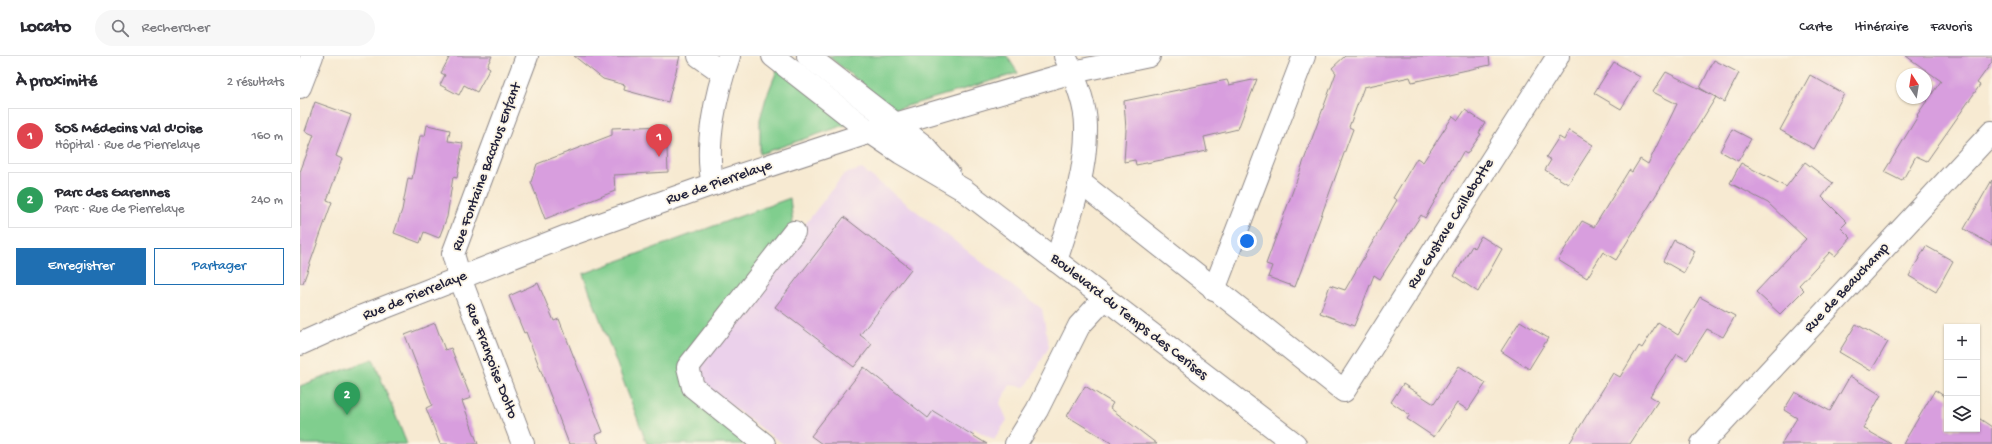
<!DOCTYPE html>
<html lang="fr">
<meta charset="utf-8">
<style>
:root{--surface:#fff;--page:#f7f7f7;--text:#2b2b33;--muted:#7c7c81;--line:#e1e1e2;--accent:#1f6fb2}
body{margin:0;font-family:"Gochi Hand",sans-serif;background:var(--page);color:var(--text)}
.controls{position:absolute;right:12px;bottom:12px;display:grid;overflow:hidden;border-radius:0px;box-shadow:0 1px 3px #0004}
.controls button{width:36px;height:36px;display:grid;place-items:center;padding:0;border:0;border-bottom:1px solid var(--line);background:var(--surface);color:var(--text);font:20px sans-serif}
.compass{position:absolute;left:1596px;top:12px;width:36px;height:36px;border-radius:50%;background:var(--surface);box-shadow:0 1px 3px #0004;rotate:348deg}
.you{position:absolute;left:947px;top:185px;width:14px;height:14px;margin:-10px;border:3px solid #fff;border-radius:50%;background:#1a73e8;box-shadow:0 0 0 6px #1a73e833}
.badge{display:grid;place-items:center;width:26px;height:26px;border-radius:50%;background:var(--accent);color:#fff;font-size:13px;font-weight:700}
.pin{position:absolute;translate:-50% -33px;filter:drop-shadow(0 1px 2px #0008)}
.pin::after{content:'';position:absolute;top:21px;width:14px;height:12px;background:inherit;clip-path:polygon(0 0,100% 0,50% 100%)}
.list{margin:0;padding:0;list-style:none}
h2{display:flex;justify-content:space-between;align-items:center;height:52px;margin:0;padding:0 16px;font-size:17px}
h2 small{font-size:13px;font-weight:400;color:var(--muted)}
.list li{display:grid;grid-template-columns:26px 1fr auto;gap:12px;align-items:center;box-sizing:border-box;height:56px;margin:0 8px 8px;padding:0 8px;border:1px solid var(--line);border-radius:0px}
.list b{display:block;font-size:15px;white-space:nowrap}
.list p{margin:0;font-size:13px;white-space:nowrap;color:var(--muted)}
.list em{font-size:13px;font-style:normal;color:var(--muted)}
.actions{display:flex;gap:8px;padding:12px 16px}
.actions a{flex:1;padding:9px 0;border:1px solid var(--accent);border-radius:0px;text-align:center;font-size:14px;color:var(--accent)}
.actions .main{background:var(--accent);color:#fff}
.icon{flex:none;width:22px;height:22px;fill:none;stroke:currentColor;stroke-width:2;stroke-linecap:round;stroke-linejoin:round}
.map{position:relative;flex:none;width:1692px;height:388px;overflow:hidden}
header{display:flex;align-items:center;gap:24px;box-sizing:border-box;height:56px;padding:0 20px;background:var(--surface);border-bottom:1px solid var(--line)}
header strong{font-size:19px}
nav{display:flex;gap:22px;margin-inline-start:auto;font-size:14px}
.search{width:280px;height:36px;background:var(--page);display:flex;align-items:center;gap:10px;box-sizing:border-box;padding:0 14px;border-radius:22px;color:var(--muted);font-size:15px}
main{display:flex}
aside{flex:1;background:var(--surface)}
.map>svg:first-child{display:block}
.built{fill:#ebd1eb}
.green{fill:#80ce8e;stroke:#517864}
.building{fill:#d89ede}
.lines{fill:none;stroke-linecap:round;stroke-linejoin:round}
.pedestrian-casing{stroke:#8c8686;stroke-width:24}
.minor-casing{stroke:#8c8686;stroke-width:24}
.primary-casing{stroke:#8c8686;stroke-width:24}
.pedestrian{stroke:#fff;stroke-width:22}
.minor{stroke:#fff;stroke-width:22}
.primary{stroke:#fff;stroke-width:22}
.labels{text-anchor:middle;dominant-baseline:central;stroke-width:3.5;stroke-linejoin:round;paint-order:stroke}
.street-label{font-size:15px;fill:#22223b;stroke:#fcf5e5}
</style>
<header>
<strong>Locato</strong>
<div class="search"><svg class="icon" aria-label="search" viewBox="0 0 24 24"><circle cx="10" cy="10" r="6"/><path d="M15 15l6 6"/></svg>Rechercher</div>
<nav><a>Carte</a><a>Itinéraire</a><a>Favoris</a></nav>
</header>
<main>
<aside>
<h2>À proximité<small>2 résultats</small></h2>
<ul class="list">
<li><span class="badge" style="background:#e0444e">1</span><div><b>SOS Médecins Val d'Oise</b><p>Hôpital · Rue de Pierrelaye</p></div><em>160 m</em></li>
<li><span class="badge" style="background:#2e9e5b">2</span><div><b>Parc des Garennes</b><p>Parc · Rue de Pierrelaye</p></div><em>240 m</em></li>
</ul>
<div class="actions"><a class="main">Enregistrer</a><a>Partager</a></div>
</aside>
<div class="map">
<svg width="1692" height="388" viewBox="0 0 1692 388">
<rect width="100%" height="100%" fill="#fcf5e5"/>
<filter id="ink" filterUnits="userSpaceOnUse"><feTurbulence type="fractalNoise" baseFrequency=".025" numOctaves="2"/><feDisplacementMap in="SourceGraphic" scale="8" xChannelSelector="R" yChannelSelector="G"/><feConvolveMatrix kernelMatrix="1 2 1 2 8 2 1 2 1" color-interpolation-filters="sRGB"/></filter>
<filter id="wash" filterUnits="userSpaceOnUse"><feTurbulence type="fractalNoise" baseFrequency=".012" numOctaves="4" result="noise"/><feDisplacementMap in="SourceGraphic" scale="16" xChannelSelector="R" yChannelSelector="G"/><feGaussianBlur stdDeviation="0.9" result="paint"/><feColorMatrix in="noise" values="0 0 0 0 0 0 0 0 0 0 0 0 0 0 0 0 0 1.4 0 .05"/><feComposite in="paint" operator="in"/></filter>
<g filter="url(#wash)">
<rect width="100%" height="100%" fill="#f7ead2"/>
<!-- built -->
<path class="built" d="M562,113L742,253L749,291L726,331L710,329L700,347L707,364L694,384L673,372L664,388H483L400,327L398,307L544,118Z"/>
<!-- green -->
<g class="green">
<path d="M528,0H707L718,17L594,54Z"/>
<path d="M478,12L551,67L460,98V63L466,42Z"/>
<path d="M490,142L494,176L388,311L462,388H347L283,218Z"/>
<path d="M73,303L107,388H0V330Z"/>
</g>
<g id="blocks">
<!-- building -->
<g class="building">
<path d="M150,0H192L187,10L190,12L177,36L164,29L159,39L140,29L145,19L141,17Z"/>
<path d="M274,0H380L368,46L324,34L325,29L303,23Z"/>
<path d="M1045,0H1189L1190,9L1112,26L1110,21L1064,31L1049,71L1053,73L995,231L968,221L972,210L966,208L1036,17L1032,12Z"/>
<path d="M1606,0H1692V6L1677,27L1680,29L1627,105L1616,100L1602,125L1584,116L1618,60L1617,59L1641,25Z"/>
<path d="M1414,4L1439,17L1424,46L1400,32Z"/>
<path d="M1314,6L1340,21L1321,53L1294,37Z"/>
<path d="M1366,16L1416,41L1316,204L1303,196L1287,222L1258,204L1282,165L1294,171L1329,114L1332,116L1340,103L1348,108L1377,48L1353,36Z"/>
<path d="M1510,19L1544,38L1514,93L1480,74Z"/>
<path d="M957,23L938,73L904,81L907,95L836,109L835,104L824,106L826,74L824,45L927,24L929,29Z"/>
<path d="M15,46L51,59L36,100L42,103L27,144L32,146L3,227H0V116L14,79L5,75Z"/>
<path d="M1165,54L1185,67L1179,77L1181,78L1167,98L1163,96L1125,162L1121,159L1080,223L1074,219L1054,270L1020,257L1030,229L1045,234L1097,144L1093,142L1117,102L1123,106L1153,60L1158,64Z"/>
<path d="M127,69L150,74L148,85L163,87L157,122L153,121L147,161L139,182L124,176L120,187L94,177L102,154L108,122L112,123L120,80H125Z"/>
<path d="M366,70L368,116L314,119L315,135L245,163L231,126L237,108L312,79V72Z"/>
<path d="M1432,73L1451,83L1438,105L1420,95Z"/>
<path d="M1269,74L1293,89L1268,128L1245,114L1251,104L1246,101L1259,81L1264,84Z"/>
<path d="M1505,106L1533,127L1522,141L1547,166L1541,172L1551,182L1535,200L1530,196L1499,229L1504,234L1480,258L1456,236L1506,183L1468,147L1430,127L1441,107L1486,131Z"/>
<path d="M1692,124V189L1664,173Z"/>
<path d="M544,161L611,213L560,279L572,288L554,311L475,251Z"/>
<path d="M1181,180L1202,193L1178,236L1154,220L1172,190L1174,192Z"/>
<path d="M1374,184L1395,195L1384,217L1363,205Z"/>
<path d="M1626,190L1653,205L1636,236L1609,220Z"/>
<path d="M238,227L254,265L259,263L303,376L295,379L299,388H269L226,276L224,277L209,240Z"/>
<path d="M1400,241L1435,260L1423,281L1407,273L1387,304L1377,298L1350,340L1358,345L1330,388H1269L1313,317L1320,321L1339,290L1342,292L1358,266L1378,279Z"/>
<path d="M1220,265L1248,282L1229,313L1201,295Z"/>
<path d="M135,267L145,294L151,292L171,342L162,345L178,388H140L126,352L132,349L105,279Z"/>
<path d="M1556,268L1588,286L1571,315L1539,296Z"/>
<path d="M1159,310L1186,327L1168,354L1157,347L1134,381L1107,363L1110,359L1091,346L1103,328L1134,348Z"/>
<path d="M564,311L628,362L633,355L687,388H522L511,380Z"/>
<path d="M1550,320L1581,339L1563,372L1591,388H1481L1497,362L1484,354L1495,336L1530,355Z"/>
<path d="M785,330L813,347L810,352L857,388H813L767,360Z"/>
<path d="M1635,334L1647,342V373H1677V361L1692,371V388H1603Z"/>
</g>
</g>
</g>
<g filter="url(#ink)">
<use href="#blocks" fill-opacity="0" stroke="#8c8686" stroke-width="1"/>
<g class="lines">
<defs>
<path id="pedestrian" d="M464,388L393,331L388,311L494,176"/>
<g id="minor">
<path d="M399,0L423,17"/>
<path d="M0,31L12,0"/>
<path d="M781,127L1044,335L1258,0"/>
<path d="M413,128C404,90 416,37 429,0"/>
<path d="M756,205C770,161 787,117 786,70C786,49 774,19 765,0"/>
<path d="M914,234L1004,0"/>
<path d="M0,288L60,261L267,180L413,128L595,68L773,16L849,0"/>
<path d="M223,388L160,222L153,198L227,0"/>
<path d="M716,388L737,354L779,270L804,243"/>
<path d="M1402,388L1692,76"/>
</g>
<g id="primary">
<path d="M473,0L570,76L601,97L664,134L995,388"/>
<path d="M508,0L624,90L649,118"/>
</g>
</defs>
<!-- pedestrian casing -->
<use href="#pedestrian" class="pedestrian-casing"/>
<!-- minor casing -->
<use href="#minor" class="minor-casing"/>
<!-- primary casing -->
<use href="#primary" class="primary-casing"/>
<!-- pedestrian -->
<use href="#pedestrian" class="pedestrian"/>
<!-- minor -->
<use href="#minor" class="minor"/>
<!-- primary -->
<use href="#primary" class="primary"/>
</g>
</g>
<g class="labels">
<!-- street labels -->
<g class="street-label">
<text transform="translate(187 111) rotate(-70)">Rue Fontaine Bacchus Enfant</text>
<text transform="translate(419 127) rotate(-19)">Rue de Pierrelaye</text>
<text transform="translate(1151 168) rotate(-58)">Rue Gustave Caillebotte</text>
<text transform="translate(1547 232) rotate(-47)">Rue de Beauchamp</text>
<text transform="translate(115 240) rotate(-22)">Rue de Pierrelaye</text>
<text transform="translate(829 261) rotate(38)">Boulevard du Temps des Cerises</text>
<text transform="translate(191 305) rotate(69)">Rue Françoise Dolto</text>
</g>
</g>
</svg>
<div class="controls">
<button>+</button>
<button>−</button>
<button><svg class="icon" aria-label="layers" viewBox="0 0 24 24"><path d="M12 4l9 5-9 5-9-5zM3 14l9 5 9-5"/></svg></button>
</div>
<svg class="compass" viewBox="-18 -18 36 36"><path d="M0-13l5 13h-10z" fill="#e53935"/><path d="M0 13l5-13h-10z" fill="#7c7c81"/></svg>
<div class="you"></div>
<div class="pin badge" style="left:359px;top:101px;background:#e0444e">1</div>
<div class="pin badge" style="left:47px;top:359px;background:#2e9e5b">2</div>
</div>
</main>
